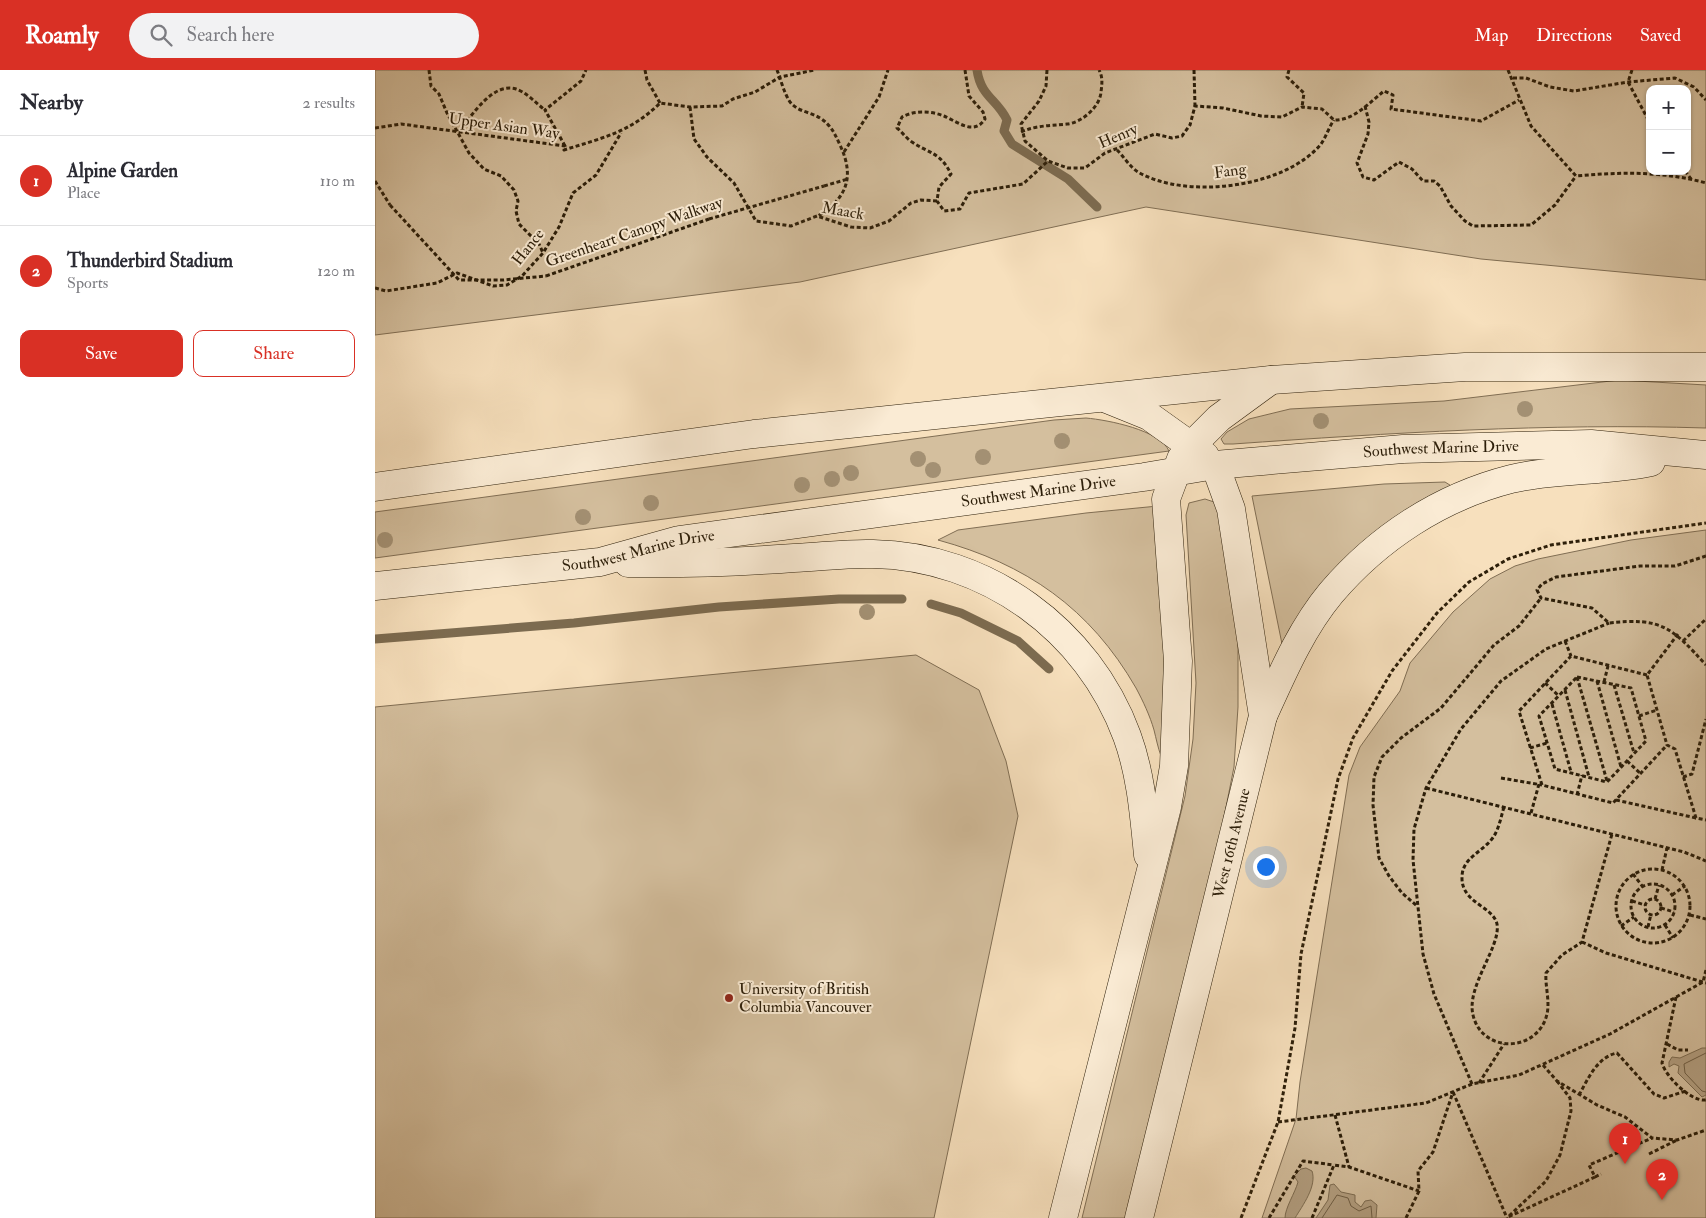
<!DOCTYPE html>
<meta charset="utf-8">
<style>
:root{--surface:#fff;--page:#f2f2f3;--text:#2b2b33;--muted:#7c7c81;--line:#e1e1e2;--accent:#d93025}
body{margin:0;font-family:"IM FELL Double Pica",serif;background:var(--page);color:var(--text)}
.controls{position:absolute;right:15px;top:15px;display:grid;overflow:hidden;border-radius:10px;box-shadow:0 1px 4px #0004}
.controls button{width:45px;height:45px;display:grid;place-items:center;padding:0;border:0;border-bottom:1px solid var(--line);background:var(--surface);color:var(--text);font:25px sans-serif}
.you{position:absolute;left:890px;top:796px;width:18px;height:18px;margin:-12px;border:4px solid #fff;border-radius:50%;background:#1a73e8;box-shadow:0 0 0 8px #1a73e833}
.badge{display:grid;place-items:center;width:32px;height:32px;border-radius:50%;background:var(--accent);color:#fff;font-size:16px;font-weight:700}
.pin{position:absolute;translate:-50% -41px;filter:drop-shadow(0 1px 2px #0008)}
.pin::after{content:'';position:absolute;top:26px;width:18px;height:15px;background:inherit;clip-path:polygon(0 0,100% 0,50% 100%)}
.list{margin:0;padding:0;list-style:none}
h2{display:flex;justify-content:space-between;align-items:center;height:65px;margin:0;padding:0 20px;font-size:21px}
h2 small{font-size:16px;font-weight:400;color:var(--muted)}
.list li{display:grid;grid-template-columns:32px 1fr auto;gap:15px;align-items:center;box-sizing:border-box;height:90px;padding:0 20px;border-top:1px solid var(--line)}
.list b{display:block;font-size:19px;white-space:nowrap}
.list p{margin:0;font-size:16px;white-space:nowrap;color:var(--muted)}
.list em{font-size:16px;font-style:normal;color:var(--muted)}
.actions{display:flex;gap:10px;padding:15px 20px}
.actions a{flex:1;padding:11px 0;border:1px solid var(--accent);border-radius:10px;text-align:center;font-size:18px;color:var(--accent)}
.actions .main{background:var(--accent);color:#fff}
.icon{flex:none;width:28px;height:28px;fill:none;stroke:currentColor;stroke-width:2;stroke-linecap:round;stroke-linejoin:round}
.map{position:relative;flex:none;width:1331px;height:1148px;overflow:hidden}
header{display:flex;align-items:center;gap:30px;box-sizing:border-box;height:70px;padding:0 25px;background:var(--accent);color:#fff}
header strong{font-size:24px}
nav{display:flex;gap:28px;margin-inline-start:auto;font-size:18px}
.search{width:350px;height:45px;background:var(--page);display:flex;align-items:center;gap:12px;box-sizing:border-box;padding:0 18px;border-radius:28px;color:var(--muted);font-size:19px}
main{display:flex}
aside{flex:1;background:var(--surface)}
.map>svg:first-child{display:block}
.green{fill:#d4bf9e;stroke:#806e54;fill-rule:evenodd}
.water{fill:#b29e80;stroke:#7c6b50}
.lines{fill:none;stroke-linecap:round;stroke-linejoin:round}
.shore{stroke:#6f5e44;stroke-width:1}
.stream{stroke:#7c6b50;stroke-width:9}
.secondary-casing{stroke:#2c1e09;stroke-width:29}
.path{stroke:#2c1e09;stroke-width:3;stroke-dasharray:4 2.5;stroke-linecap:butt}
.secondary{stroke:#faebd4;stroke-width:28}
.path-bridge{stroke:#2c1e09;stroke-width:3;stroke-dasharray:4 2.5;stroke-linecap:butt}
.tree{fill:#a39073}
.poi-dot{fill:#8f2418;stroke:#faebd4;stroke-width:2}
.labels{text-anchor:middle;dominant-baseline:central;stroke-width:4;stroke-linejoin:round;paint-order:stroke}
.street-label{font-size:16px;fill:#2c1e09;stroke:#faebd4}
.poi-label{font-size:16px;fill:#2c1e09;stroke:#faebd4;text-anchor:start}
</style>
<header>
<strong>Roamly</strong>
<div class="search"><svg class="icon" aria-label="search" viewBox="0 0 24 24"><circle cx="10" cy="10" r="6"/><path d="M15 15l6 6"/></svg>Search here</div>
<nav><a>Map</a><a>Directions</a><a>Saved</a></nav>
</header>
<main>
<aside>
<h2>Nearby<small>2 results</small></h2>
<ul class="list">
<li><span class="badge">1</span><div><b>Alpine Garden</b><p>Place</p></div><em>110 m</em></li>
<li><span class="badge">2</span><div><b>Thunderbird Stadium</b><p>Sports</p></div><em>120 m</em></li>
</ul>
<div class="actions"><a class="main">Save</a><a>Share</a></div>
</aside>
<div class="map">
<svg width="1331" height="1148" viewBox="0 0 1331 1148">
<rect width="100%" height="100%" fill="#f7e0bd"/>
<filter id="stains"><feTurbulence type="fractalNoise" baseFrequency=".004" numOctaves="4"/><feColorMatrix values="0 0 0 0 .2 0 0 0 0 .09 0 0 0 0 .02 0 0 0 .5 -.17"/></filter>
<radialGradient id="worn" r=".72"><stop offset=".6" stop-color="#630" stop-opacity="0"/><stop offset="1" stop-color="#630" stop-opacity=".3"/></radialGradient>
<!-- green -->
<g class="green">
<path d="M0,0H1331V210L1106,189L771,137L425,212L0,265ZM1275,19H1312V101H1275Z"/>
<path d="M1244,310L1331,315V358C1173,353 1015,363 858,374H849L846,369L852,362L874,349L915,339L1069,331Z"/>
<path d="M711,348C733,350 785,360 794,381L0,488V442L679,350Z"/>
<path d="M1070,412L1078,417L940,525L915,558L907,574L877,426L1009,414Z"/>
<path d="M830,429L839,432L848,451L863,562V637L859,697L847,757L752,1148H707L810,726L818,669L821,613L811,445L814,433Z"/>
<path d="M783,436L796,592L786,686C783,678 781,668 779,660C775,646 768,631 761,618C715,538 651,494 563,470L583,460L711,443Z"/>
<path d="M1331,460V1148H887L921,1049L925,1012L974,705L985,677L1025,621L1035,593L1078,542L1115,509L1140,496L1163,489L1256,470Z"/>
<path d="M541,585L604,620L631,691L643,746L559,1148H0V637Z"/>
</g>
<!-- water -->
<g class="water">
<path d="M1327,978H1331V1025L1327,1027L1303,1003L1304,996L1299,994L1294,997V992L1297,987L1305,988Z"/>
<path d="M931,1098L937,1101C942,1116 928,1135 920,1148H910C910,1138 920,1123 923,1112L919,1106L926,1099Z"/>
<path d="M959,1114L966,1122L980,1125V1132L986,1137L990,1131L996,1130L1002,1135L1001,1148H941L953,1130L955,1115Z"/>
</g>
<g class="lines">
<!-- shore -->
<g class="shore">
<path d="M1331,983L1309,994L1310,1003L1327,1021L1331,1022"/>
<path d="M947,1148L962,1125L973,1128L976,1136L984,1141L996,1136L997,1148"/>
</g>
<!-- stream -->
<g class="stream">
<path d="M602,0C606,27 622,29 632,50L629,61L637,74L693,109L722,137"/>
<path d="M556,534L586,543L643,571L674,599"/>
<path d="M0,569L199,553L344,537L464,529H527"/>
</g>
<defs>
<g id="secondary">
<path d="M732,329L774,346L830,386"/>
<path d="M0,417L379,364L896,310L1090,297H1331"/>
<path d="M253,493C308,494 363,492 419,488C445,487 472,483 498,484C612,486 713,560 752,666C766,704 769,745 773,785"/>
<path id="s1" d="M0,516L225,492L304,470L769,407L840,395L1028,379L1216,374L1331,385"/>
<path d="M888,646C907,604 926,559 956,523C1003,468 1065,427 1136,409C1182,398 1230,402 1276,392"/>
<path d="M688,1148L792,737L799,696L803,591L791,429L806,389L817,375L844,348L896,310"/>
<path id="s2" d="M764,1148L888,646L856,439L840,395"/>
</g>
</defs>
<!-- secondary casing -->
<use href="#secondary" class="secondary-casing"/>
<!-- path -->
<g class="path">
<path d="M54,0L56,16L64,24L72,43L94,83L109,99L126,106L139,120L143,131L141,141L144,154L164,174L168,183"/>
<path d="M270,0L272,10L285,33"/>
<path d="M402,0C406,10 409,23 415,32C423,42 436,42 445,48C456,55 460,64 465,75C480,107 472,128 443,146"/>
<path d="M590,0L594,26L608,42L610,49C599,66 583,52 569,46C556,41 540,40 527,47L522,58C527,62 531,68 537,72C555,84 565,82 576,104L564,117L562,131L569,141L585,139L594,123L648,114L673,91"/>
<path d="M672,0L671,16L664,31L646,54L650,71L673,91L693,98H710L730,83L780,64L797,68L807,66L815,55L820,36L848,38L886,46L907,47L927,37L947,39L959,50C978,51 994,33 1009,21L1018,25L1016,39L1106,51L1144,30"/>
<path d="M819,0L820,36"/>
<path d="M914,0L912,7L929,23L927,37"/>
<path d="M1133,0L1156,56L1201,106C1245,102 1288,101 1331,113"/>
<path d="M1257,0L1253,12L1275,53"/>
<path d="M1138,8H1151L1175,17L1199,21L1253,12L1300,8L1319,17L1331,30"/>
<path d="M990,36L994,52L993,64L982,93L988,107L999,110L1024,92L1037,99L1048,111H1059L1065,116L1076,136L1090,151L1098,156L1156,155L1180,135L1201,106"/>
<path d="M315,37L319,69L332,87L359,113L381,151L416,156L442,146L476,157L495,158L514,151L536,133L546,130L562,131"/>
<path d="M0,58L26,54L190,76L189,80C227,68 256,62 285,33L315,37L347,36L358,29L380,22L405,7L440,0"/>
<path d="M84,61C97,46 117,12 141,19C151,22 162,34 170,40"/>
<path d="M646,62C662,55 675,56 692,54C706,53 725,37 726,22C727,14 728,7 724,0"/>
<path d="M190,76L170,40L206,11L211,0"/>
<path d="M742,80C749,87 755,97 763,102C811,130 910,118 946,74C951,67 954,57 959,50"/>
<path d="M469,82L504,27L513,0"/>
<path d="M1310,101L1316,109"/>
<path d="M0,111L15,135"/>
<path d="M449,116L473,109"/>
<path d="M171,206L334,149"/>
<path d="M0,218L11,221L62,213L82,203L118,216L132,215L147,206L168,183L184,157L198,123L221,105L246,63"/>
<path d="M1331,486L1300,496H1265L1181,507L1167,514L1162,520L1166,528L1217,538L1234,553C1287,547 1297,558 1331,595"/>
<path d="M1303,564L1272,605L1292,675L1300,679L1321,748L1331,750"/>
<path d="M1190,571L1196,586"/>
<path d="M1308,571L1331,549"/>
<path d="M1272,605L1196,586L1144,641L1167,715L1238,733L1292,675"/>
<path d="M1202,607L1256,618L1271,671L1232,712L1180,699L1164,646Z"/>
<path d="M1202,607L1232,711"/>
<path d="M1222,611L1246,697"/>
<path d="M1229,612L1233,596"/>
<path d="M1170,613L1184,626"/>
<path d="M1239,615L1259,683"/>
<path d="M1190,620L1214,707"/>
<path d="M1177,634L1196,702"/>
<path d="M1264,646L1282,640"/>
<path d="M1155,678L1172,673"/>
<path d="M1252,691L1265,703"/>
<path d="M1308,707L1317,704L1331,649"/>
<path d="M1126,708L1167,715"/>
<path d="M1051,718L1309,782L1331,791"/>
<path d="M1202,725L1207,705"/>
<path d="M1241,730L1321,748"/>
<path d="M1129,737C1126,747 1124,758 1119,766C1110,781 1087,787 1087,807C1086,833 1118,836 1122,854C1126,877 1091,916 1098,945C1107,984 1163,983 1172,944C1175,931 1170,916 1171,903L1187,885L1207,872L1237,764"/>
<path d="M1156,743L1164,714"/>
<circle cx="1278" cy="836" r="37"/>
<path d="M1287,800L1292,778"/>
<path d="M1258,804L1268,817"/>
<circle cx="1278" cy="836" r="22"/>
<path d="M1297,825L1310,816"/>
<circle cx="1278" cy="837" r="8"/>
<path d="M1280,829L1284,815"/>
<path d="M1257,831L1270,835"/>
<path d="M1041,835L1027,823L1014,806L1004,788L998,735L999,707L1007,687L1026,668L1066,638L1119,575L1144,556L1166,528"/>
<path d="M1286,838L1299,842"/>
<path d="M1315,845L1331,849"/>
<path d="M1290,855L1298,868"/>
<path d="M1246,856L1259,847"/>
<path d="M1273,857L1276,844"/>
<path d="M1207,872L1231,883L1331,913"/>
<path d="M1301,927L1287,993C1291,1007 1316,1032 1331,1030"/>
<path d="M1292,974L1303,980H1313"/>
<path d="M1168,995L1182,1011L1222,1035L1250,1047L1277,1068L1302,1070L1331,1060"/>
<path d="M1182,1011L1195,1028L1196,1041L1185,1085L1171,1111L1133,1147L1220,1107L1214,1095L1277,1068"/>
<path d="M1104,1013L1129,974"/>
<path d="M1097,1014L1059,924L1048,884L1038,790L1039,759L1051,718L1086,659L1126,611L1171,579L1234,553"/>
<path d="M1078,1022L1132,1148"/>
<path d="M1204,1025C1213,1009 1222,987 1242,983L1279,1024L1289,1028L1311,1021"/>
<path d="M960,1045L974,1097"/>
<path d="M903,1052L1051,1033L1097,1014L1144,1005L1235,964L1328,912L1331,900"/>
<path d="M1274,1084L1302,1070"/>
<path d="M1220,1107L1226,1104"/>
<path d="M866,1148L903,1052L920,958L926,884L963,709L978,668L1017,601L1062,543L1094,512L1133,489L1176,475L1331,453"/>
<path d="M894,1148L928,1091L959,1095"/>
<path d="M937,1148L959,1095L974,1097L1044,1121"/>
<path d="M1031,1148L1044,1121L1043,1101L1058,1082L1078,1022"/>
</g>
<!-- secondary -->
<use href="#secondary" class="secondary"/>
<!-- path-bridge -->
<g class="path-bridge">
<path d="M15,135L84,210H128L171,206"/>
<path d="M334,149L449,116"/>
</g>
</g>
<!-- trees -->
<g class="tree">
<circle cx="1150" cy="339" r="8"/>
<circle cx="946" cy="351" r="8"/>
<circle cx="687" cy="371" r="8"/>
<circle cx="608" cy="387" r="8"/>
<circle cx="543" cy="389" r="8"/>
<circle cx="558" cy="400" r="8"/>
<circle cx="476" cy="403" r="8"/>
<circle cx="457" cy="409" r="8"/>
<circle cx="427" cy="415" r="8"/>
<circle cx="276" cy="433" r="8"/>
<circle cx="208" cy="447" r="8"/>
<circle cx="10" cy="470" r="8"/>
<circle cx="492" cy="542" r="8"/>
</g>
<!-- markers -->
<circle class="poi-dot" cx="354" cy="928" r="5"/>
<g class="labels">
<!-- street labels -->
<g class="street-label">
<text transform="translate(129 56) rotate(8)">Upper Asian Way</text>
<text transform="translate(743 66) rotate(-23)">Henry</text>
<text transform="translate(855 101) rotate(-8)">Fang</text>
<text transform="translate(468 141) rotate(10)">Maack</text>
<text transform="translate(259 162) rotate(-19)">Greenheart Canopy Walkway</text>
<text transform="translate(153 177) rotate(-52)">Hance</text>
<text stroke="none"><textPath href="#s1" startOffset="1076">Southwest Marine Drive</textPath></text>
<text stroke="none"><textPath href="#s1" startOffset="671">Southwest Marine Drive</textPath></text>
<text stroke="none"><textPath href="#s1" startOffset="266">Southwest Marine Drive</textPath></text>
<text stroke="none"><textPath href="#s2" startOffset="386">West 16th Avenue</textPath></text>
</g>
<!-- poi labels -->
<g class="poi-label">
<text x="364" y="919">University of British<tspan x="364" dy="18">Columbia Vancouver</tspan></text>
</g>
</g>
<rect width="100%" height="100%" filter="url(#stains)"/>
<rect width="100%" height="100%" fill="url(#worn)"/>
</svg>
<div class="controls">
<button>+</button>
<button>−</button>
</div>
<div class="you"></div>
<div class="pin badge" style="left:1250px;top:1094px">1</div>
<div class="pin badge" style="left:1287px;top:1130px">2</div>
</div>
</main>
